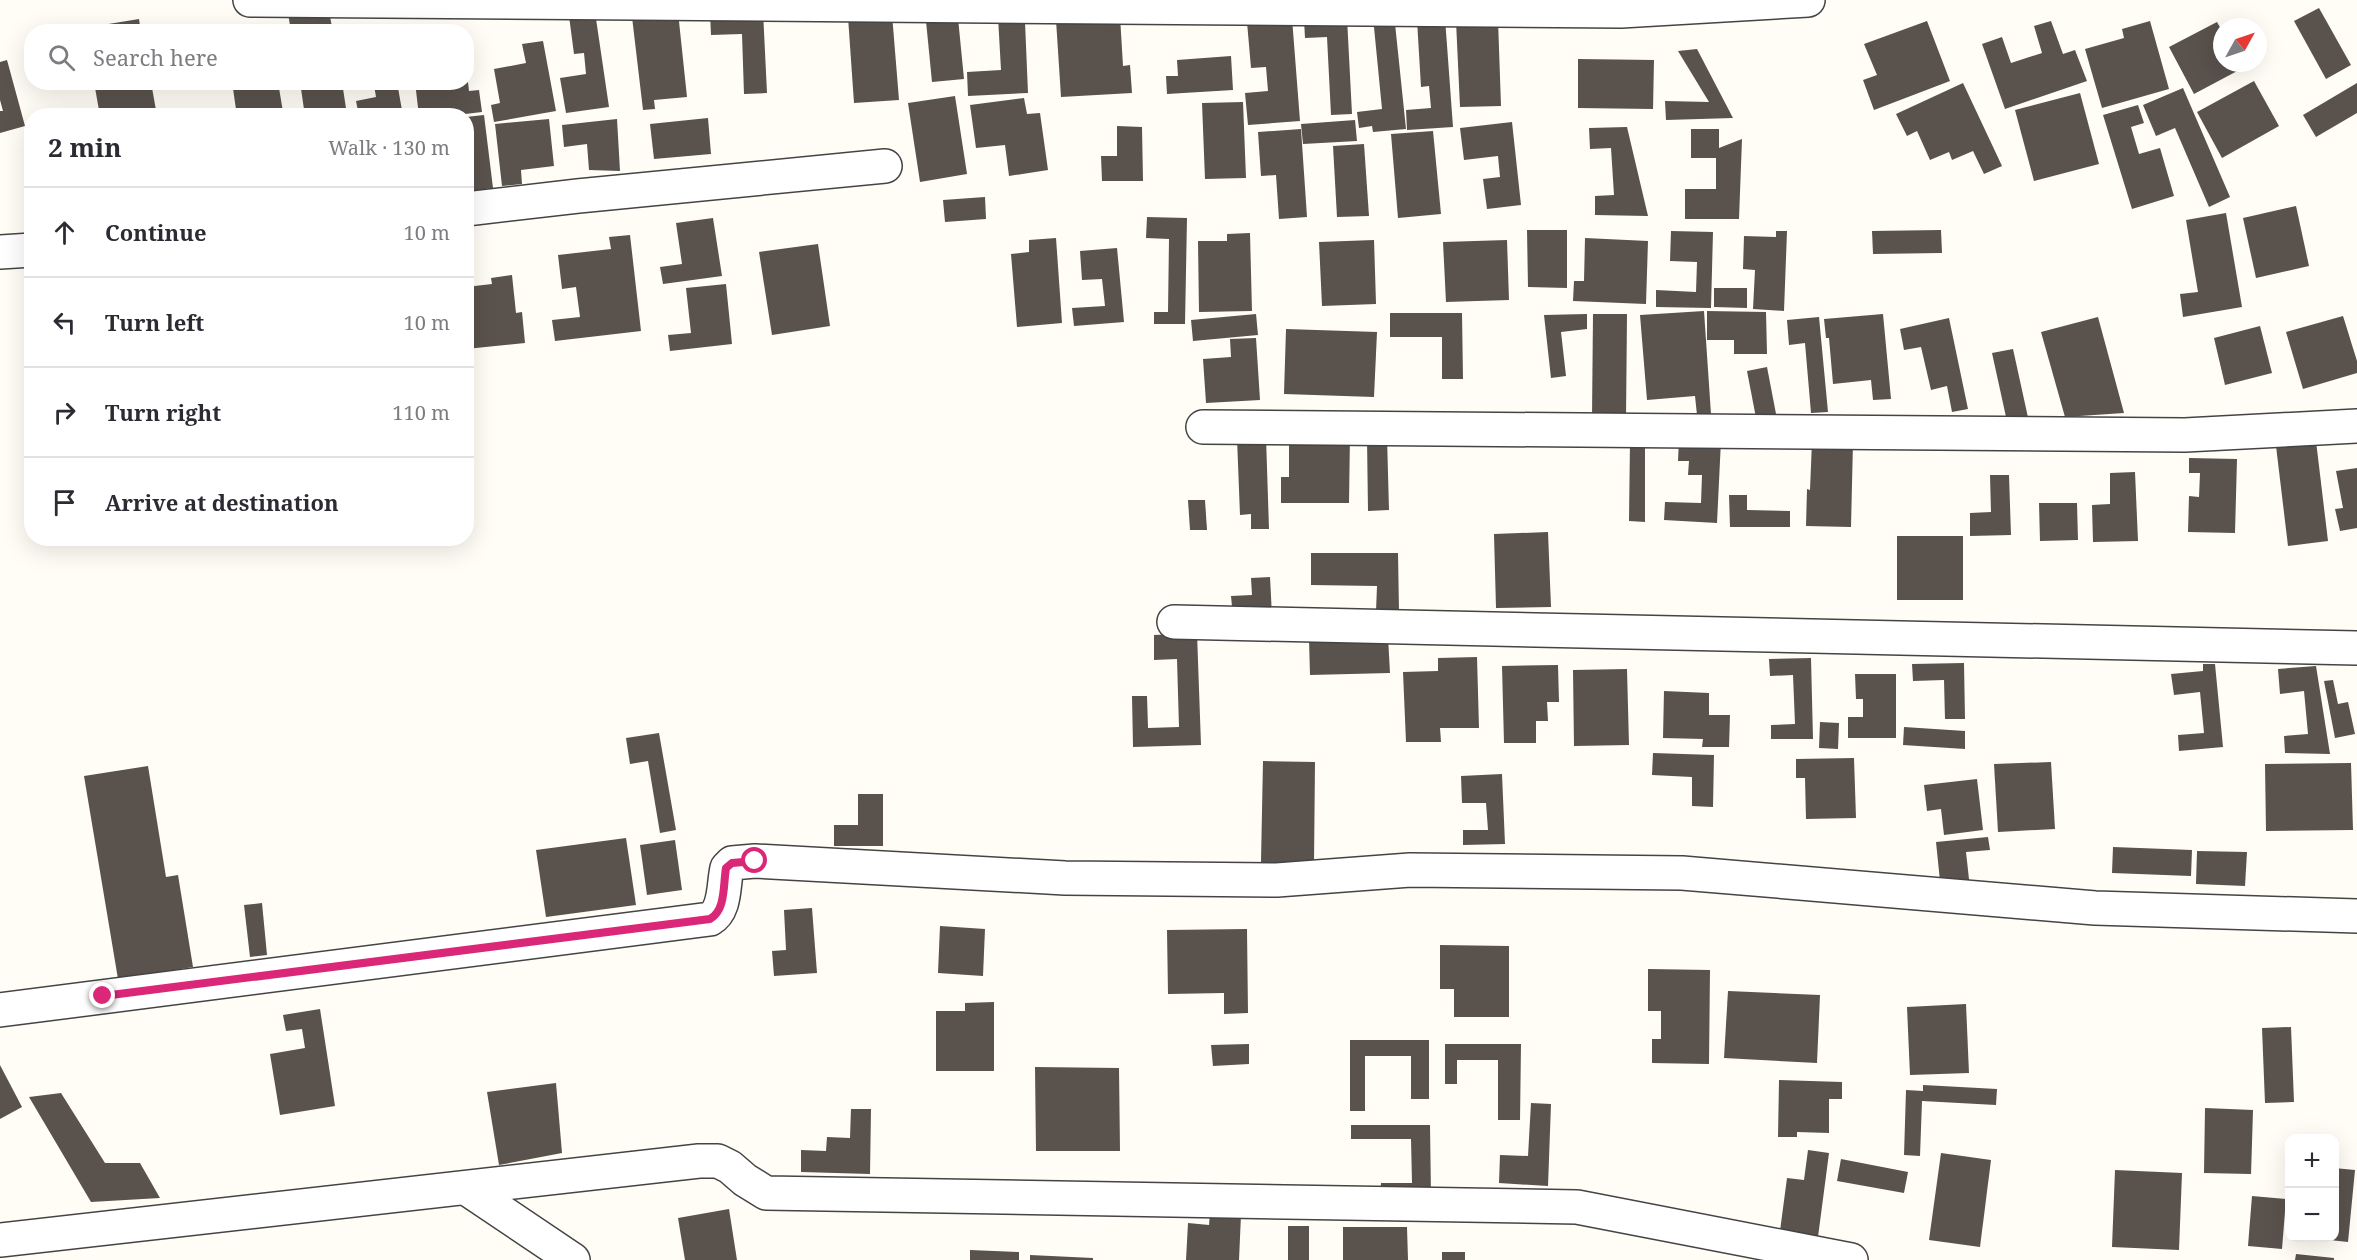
<!DOCTYPE html>
<meta charset="utf-8">
<style>
:root{--surface:#fff;--page:#f2f2f3;--text:#2b2b33;--muted:#7c7c81;--line:#e1e1e2}
body{margin:0;font-family:"Noto Serif",serif;background:var(--page);color:var(--text)}
.controls{position:absolute;right:18px;bottom:18px;display:grid;overflow:hidden;border-radius:12px;box-shadow:0 6px 24px #0002}
.controls button{width:54px;height:54px;display:grid;place-items:center;padding:0;border:0;border-bottom:2px solid var(--line);background:var(--surface);color:var(--text);font:30px sans-serif}
.compass{position:absolute;left:2213px;top:18px;width:54px;height:54px;border-radius:50%;background:var(--surface);box-shadow:0 6px 24px #0002;rotate:50deg}
.stop{position:absolute;width:18px;height:18px;margin:-14px;border:4px solid #db2777;border-radius:50%;background:#fff}
.stop.end{background:#db2777;border-color:#fff;box-shadow:0 2px 6px #0008}
.list{margin:0;padding:0;list-style:none}
h2{display:flex;justify-content:space-between;align-items:center;height:78px;margin:0;padding:0 24px;font-size:26px}
h2 small{font-size:20px;font-weight:400;color:var(--muted)}
.list li{display:grid;grid-template-columns:39px 1fr auto;gap:18px;align-items:center;box-sizing:border-box;height:90px;padding:0 24px;border-top:2px solid var(--line)}
.list b{display:block;font-size:22px;white-space:nowrap}
.list em{font-size:20px;font-style:normal;color:var(--muted)}
.icon{flex:none;width:33px;height:33px;fill:none;stroke:currentColor;stroke-width:2;stroke-linecap:round;stroke-linejoin:round}
.map{position:relative;flex:none;width:2357px;height:1260px;overflow:hidden}
.search{position:absolute;background:var(--surface);box-shadow:0 6px 24px #0002;left:24px;top:24px;width:450px;height:66px;display:flex;align-items:center;gap:15px;box-sizing:border-box;padding:0 21px;border-radius:24px;color:var(--muted);font-size:22px}
.panel{position:absolute;background:var(--surface);box-shadow:0 6px 24px #0002;left:24px;top:108px;width:450px;height:438px;border-radius:24px}
.map>svg:first-child{display:block}
.building{fill:#5a524d}
.lines{fill:none;stroke-linecap:round;stroke-linejoin:round}
.street-casing{stroke:#444;stroke-width:36}
.street{stroke:#fff;stroke-width:33}
.route{stroke:#db2777;stroke-width:8}
</style>
<div class="map">
<svg width="2357" height="1260" viewBox="0 0 2357 1260">
<rect width="100%" height="100%" fill="#fffdf5"/>
<!-- building -->
<g class="building">
<path d="M328,6L333,32H291L288,13Z"/>
<path d="M2319,8L2351,65L2326,79L2294,21Z"/>
<path d="M763,11L767,93L744,94L742,34L711,35L710,13Z"/>
<path d="M595,12L609,107L566,113L560,78L586,74L584,53L574,54L569,16Z"/>
<path d="M678,12L687,97L654,100L655,109L643,110L632,17Z"/>
<path d="M892,14L899,100L854,103L848,17Z"/>
<path d="M1394,14L1406,129L1373,132L1372,126L1359,128L1357,112L1382,109L1373,17Z"/>
<path d="M1120,16L1123,66L1130,65L1132,93L1061,97L1056,20Z"/>
<path d="M998,17L1025,22L1028,93L968,96L967,72L1001,70Z"/>
<path d="M958,18L964,79L932,82L926,21Z"/>
<path d="M1292,18L1300,121L1248,125L1245,93L1268,91L1266,67L1251,68L1247,22Z"/>
<path d="M1347,18L1352,114L1331,115L1327,37L1305,38L1304,20Z"/>
<path d="M1445,18L1453,127L1407,130L1406,110L1431,108L1429,86L1421,87L1417,20Z"/>
<path d="M139,19L141,32H84V28Z"/>
<path d="M1498,20L1501,106L1460,107L1456,21Z"/>
<path d="M1927,21L1950,81L1874,110L1863,80L1877,75L1864,44Z"/>
<path d="M2051,21L2063,54L2075,50L2087,81L2005,109L1982,44L2002,37L2011,63L2042,53L2034,26Z"/>
<path d="M2150,21L2169,89L2102,108L2085,49L2124,38L2122,29Z"/>
<path d="M2217,22L2222,31V63H2239L2241,69L2194,94L2169,47Z"/>
<path d="M543,41L556,111L494,122L491,105L500,103L494,69L526,63L522,44Z"/>
<path d="M1697,49L1733,118L1666,120L1665,101L1709,102L1678,51Z"/>
<path d="M1231,56L1233,90L1167,94L1166,76H1178L1177,60Z"/>
<path d="M1578,59L1654,60L1653,109L1578,108Z"/>
<path d="M7,60L25,126L0,133V111H3L0,100V62Z"/>
<path d="M2254,81L2279,126L2222,158L2197,112Z"/>
<path d="M94,82H151L157,116H100Z"/>
<path d="M232,82H278L283,112L262,116H237Z"/>
<path d="M300,82H342L347,115L305,116Z"/>
<path d="M386,82H397L403,116H359L356,101L376,97L374,85Z"/>
<path d="M415,82H468L469,91L479,90L482,112L448,116H419Z"/>
<path d="M1963,83L2002,166L1984,174L1973,151L1952,160L1949,152L1930,160L1917,131L1907,136L1896,114Z"/>
<path d="M2357,83V113L2316,137L2303,115Z"/>
<path d="M2183,88L2230,197L2209,207L2175,128L2156,136L2143,105Z"/>
<path d="M2080,93L2099,164L2034,181L2015,110Z"/>
<path d="M955,96L967,174L920,182L908,103Z"/>
<path d="M1024,98L1027,114L1040,113L1048,170L1009,176L1005,145L976,148L970,105Z"/>
<path d="M1243,102L1246,178L1205,179L1202,103Z"/>
<path d="M2138,105L2144,123L2131,127L2139,154L2160,148L2174,196L2132,209L2103,115Z"/>
<path d="M484,115L493,188L471,191L469,176H466V117Z"/>
<path d="M708,118L711,154L654,159L650,124Z"/>
<path d="M549,119L554,166L521,170L522,184L502,186L495,124Z"/>
<path d="M617,119L620,171L589,170L587,144L564,147L562,125Z"/>
<path d="M1355,120L1357,141L1303,144L1301,124Z"/>
<path d="M1512,122L1521,205L1487,209L1483,179L1500,177L1498,156L1464,160L1460,128Z"/>
<path d="M1117,126L1142,127L1143,181H1102L1101,156H1117Z"/>
<path d="M1627,127L1648,216L1595,215V196L1614,195L1611,148L1590,149L1589,128Z"/>
<path d="M1301,129L1307,217L1279,219L1276,175L1261,176L1258,132Z"/>
<path d="M1691,129H1719V148L1742,139L1739,219H1685V189H1716V158H1691Z"/>
<path d="M1433,131L1441,214L1398,218L1391,134Z"/>
<path d="M1364,144L1369,216L1337,217L1333,146Z"/>
<path d="M985,197L986,219L945,222L943,200Z"/>
<path d="M2296,206L2309,266L2256,278L2243,218Z"/>
<path d="M2226,213L2242,307L2183,317L2180,294L2198,292L2186,220Z"/>
<path d="M1147,217L1187,218L1185,324H1154V312H1168L1169,239L1146,238Z"/>
<path d="M713,218L722,276L663,284L660,267L682,264L676,223Z"/>
<path d="M1527,230H1567V288L1528,287Z"/>
<path d="M1941,230L1942,253L1873,254L1872,231Z"/>
<path d="M1671,231L1713,232L1711,308L1656,307V290L1696,292L1697,262L1670,261Z"/>
<path d="M1776,231H1787L1784,311L1753,309L1755,270L1743,269L1744,236L1776,237Z"/>
<path d="M1250,233L1252,311L1199,312L1198,241H1227V234Z"/>
<path d="M630,235L641,331L555,341L552,320L580,317L576,287L562,289L558,255L611,249L609,237Z"/>
<path d="M1056,238L1062,323L1017,327L1011,254L1029,252V240Z"/>
<path d="M1585,238L1648,241L1646,304L1573,301L1574,281H1584Z"/>
<path d="M1374,240L1376,304L1322,306L1319,242Z"/>
<path d="M1507,240L1509,300L1446,302L1443,242Z"/>
<path d="M818,244L830,326L772,335L759,252Z"/>
<path d="M1117,248L1124,322L1074,326L1072,308L1105,306L1102,279L1082,280L1080,251Z"/>
<path d="M512,275L516,313L522,312L525,343L466,349V287L492,284L491,278Z"/>
<path d="M726,284L732,344L670,351L668,335L691,333L686,288Z"/>
<path d="M1714,288H1747V308L1714,307Z"/>
<path d="M1704,311L1711,414L1697,415L1695,396L1647,400L1640,315Z"/>
<path d="M1707,311L1766,312L1767,354H1734V340H1707Z"/>
<path d="M1390,313H1462L1463,379H1442V337H1390Z"/>
<path d="M1256,314L1258,335L1193,341L1191,320Z"/>
<path d="M1587,314V329L1561,332L1566,376L1551,378L1544,315Z"/>
<path d="M1593,314H1627L1626,418L1592,417Z"/>
<path d="M1883,314L1891,399L1873,400L1871,380L1833,384L1829,338H1826L1824,319Z"/>
<path d="M2343,316L2357,361V373L2303,389L2286,332Z"/>
<path d="M1819,317L1828,412L1811,413L1805,343L1789,345L1787,320Z"/>
<path d="M2098,317L2124,413L2065,417L2041,332Z"/>
<path d="M1949,318L1968,409L1952,412L1947,386L1931,390L1921,347L1904,350L1900,329Z"/>
<path d="M2260,326L2272,373L2225,385L2214,338Z"/>
<path d="M1286,329L1377,332L1374,397L1284,394Z"/>
<path d="M1256,338L1260,400L1206,403L1203,359L1231,357L1230,339Z"/>
<path d="M2013,349L2029,422L2008,426L1992,353Z"/>
<path d="M1767,367L1777,419L1757,423L1747,371Z"/>
<path d="M1350,434L1349,503H1281V477H1289V435Z"/>
<path d="M1266,437L1269,529H1251V514L1240,515L1237,438Z"/>
<path d="M1387,437L1389,510L1368,511L1367,438Z"/>
<path d="M1679,439L1721,440L1717,523L1664,520L1665,502L1701,503L1702,475H1688L1689,461H1678Z"/>
<path d="M1630,441L1645,442V522L1629,521Z"/>
<path d="M1812,441L1853,442L1851,527L1806,526L1807,489L1810,490Z"/>
<path d="M2316,441L2328,541L2288,546L2276,446Z"/>
<path d="M2189,458L2237,459L2235,533L2188,532L2189,496L2199,497L2200,473H2189Z"/>
<path d="M2357,468V528L2340,531L2335,509L2343,508L2336,471Z"/>
<path d="M2135,472L2138,541L2093,542L2092,505L2110,504V473Z"/>
<path d="M1990,475H2009L2011,535L1970,536V513L1991,512Z"/>
<path d="M1729,495H1747V510L1790,511V527H1730Z"/>
<path d="M1188,500H1205L1207,530H1190Z"/>
<path d="M2039,503H2077L2078,540L2040,541Z"/>
<path d="M1548,532L1551,607L1496,608L1494,534Z"/>
<rect x="1897" y="536" width="66" height="64"/>
<path d="M1311,553H1398L1399,612L1376,611L1377,586L1311,585Z"/>
<path d="M1270,577L1272,616L1233,617L1231,596L1252,595L1251,578Z"/>
<path d="M1197,633L1201,745L1133,747L1132,696H1147L1148,728L1179,727L1177,659L1154,660V635Z"/>
<path d="M1388,637L1390,673L1310,675L1309,639Z"/>
<path d="M1477,657L1479,728H1440L1441,742H1406L1403,672L1438,671V658Z"/>
<path d="M1811,658L1813,739H1771V725L1795,724L1793,675L1770,676L1769,659Z"/>
<path d="M1964,663L1965,719H1945L1944,680L1913,681L1912,664Z"/>
<path d="M2203,664H2215L2223,747L2179,751L2178,735L2204,733L2200,692L2174,695L2171,674L2203,671Z"/>
<path d="M1558,665L1559,702H1547L1548,721H1536V743H1504L1502,666Z"/>
<path d="M2316,666L2330,754L2285,753L2284,736L2308,734L2304,691L2280,694L2278,669Z"/>
<path d="M1627,669L1629,745L1574,746L1573,670Z"/>
<path d="M1855,674H1896V738H1848V717H1863V699H1856Z"/>
<path d="M2333,680L2338,704L2348,702L2355,734L2335,738L2324,681Z"/>
<path d="M1664,691L1709,693V715H1730L1729,747H1702L1703,739L1663,738Z"/>
<path d="M1820,722L1839,723L1838,749L1819,748Z"/>
<path d="M1904,727L1965,731V749L1903,745Z"/>
<path d="M659,733L676,830L660,833L648,761L630,764L626,738Z"/>
<path d="M1653,753L1714,755L1713,807L1692,806V777L1652,775Z"/>
<path d="M1854,758L1856,818L1806,819L1805,778H1796V759Z"/>
<path d="M1263,761L1315,762L1314,863L1261,862Z"/>
<path d="M2051,762L2055,829L1998,832L1994,764Z"/>
<path d="M2351,763L2353,830L2266,831L2265,764Z"/>
<path d="M148,766L166,877L178,875L193,967L118,979L84,776Z"/>
<path d="M1502,774L1505,844L1463,845V830H1488L1486,803H1462L1461,776Z"/>
<path d="M1977,779L1983,830L1944,835L1941,809L1927,811L1924,785Z"/>
<path d="M858,794H883V846H834V825H858Z"/>
<path d="M1988,837L1990,850L1966,852L1970,888L1941,891L1936,842Z"/>
<path d="M626,838L636,905L546,917L536,850Z"/>
<path d="M675,840L682,890L647,895L640,845Z"/>
<path d="M2113,847L2192,850L2191,876L2112,873Z"/>
<path d="M2197,851L2247,852L2245,886L2196,884Z"/>
<path d="M262,903L267,955L250,957L244,905Z"/>
<path d="M812,908L817,973L774,976L772,951L786,950L784,910Z"/>
<path d="M940,926L985,929L983,976L938,973Z"/>
<path d="M1247,929L1248,1013L1224,1014V993L1168,994L1167,930Z"/>
<path d="M1440,945L1509,946V1017H1454V989H1440Z"/>
<path d="M1648,969L1710,970L1709,1064L1652,1063V1039H1661V1011H1648Z"/>
<path d="M1728,991L1820,995L1817,1063L1724,1058Z"/>
<path d="M994,1002V1071H936V1011H965V1003Z"/>
<path d="M1966,1004L1969,1073L1910,1075L1907,1007Z"/>
<path d="M320,1009L335,1106L280,1115L270,1054L305,1048L302,1029L286,1031L283,1015Z"/>
<path d="M2291,1027L2294,1102L2265,1103L2262,1028Z"/>
<path d="M1350,1040H1429V1099H1411V1056H1365V1111H1350Z"/>
<path d="M1249,1044V1064L1213,1066L1211,1045Z"/>
<path d="M1445,1044H1521L1520,1120H1498V1060H1457V1084H1445Z"/>
<path d="M0,1065L22,1107L0,1119Z"/>
<path d="M1035,1067L1119,1068L1120,1151H1036Z"/>
<path d="M1779,1080L1842,1082V1099H1829V1133L1797,1132V1137H1778Z"/>
<path d="M556,1083L562,1153L499,1165L487,1092Z"/>
<path d="M1923,1085L1997,1089L1996,1105L1922,1101L1920,1156L1904,1155L1906,1090L1923,1091Z"/>
<path d="M61,1093L105,1163H140L160,1198L91,1202L29,1097Z"/>
<path d="M1531,1103L1551,1104L1548,1186L1499,1183L1500,1155L1528,1156Z"/>
<path d="M2205,1108L2253,1110L2251,1174L2204,1173Z"/>
<path d="M851,1109H871L870,1174L801,1172V1150L826,1151L827,1137L850,1138Z"/>
<path d="M1351,1125H1430L1431,1196H1380L1381,1183H1412L1411,1139H1351Z"/>
<path d="M1808,1150L1829,1153L1818,1237L1780,1231L1787,1178L1804,1180Z"/>
<path d="M1941,1153L1991,1160L1980,1247L1929,1240Z"/>
<path d="M1841,1159L1908,1172L1904,1193L1837,1181Z"/>
<path d="M2334,1168L2355,1170L2348,1242L2320,1239L2334,1238Z"/>
<path d="M2115,1170L2182,1173L2179,1250L2112,1247Z"/>
<path d="M2252,1196L2286,1199L2282,1249L2248,1246Z"/>
<path d="M729,1209L737,1260H685L678,1218Z"/>
<path d="M1210,1213L1241,1215L1239,1260H1186L1188,1223L1209,1225Z"/>
<rect x="1288" y="1226" width="21" height="34"/>
<path d="M1343,1227H1407L1408,1260H1343Z"/>
<path d="M970,1250L1019,1252V1260H970Z"/>
<rect x="1442" y="1252" width="23" height="8"/>
<path d="M2296,1254L2334,1258V1260H2295Z"/>
<path d="M1030,1255L1093,1258V1260H1030Z"/>
</g>
<g class="lines">
<defs>
<g id="street">
<path d="M250,0L1621,11L1808,0"/>
<path d="M466,209L578,196L885,166"/>
<path d="M0,252L32,250"/>
<path d="M1203,427L2185,435L2357,426"/>
<path d="M1174,622L2357,648"/>
<path d="M0,1010L710,919C726,910 723,885 727,868L732,863L755,861L1065,878L1277,880L1410,870L1682,873L2095,908L2357,916"/>
<path d="M466,1188L573,1260"/>
<path d="M0,1240L699,1161H718L730,1167L745,1180L766,1193L1577,1207L1851,1260"/>
</g>
</defs>
<!-- street casing -->
<use href="#street" class="street-casing"/>
<!-- street -->
<use href="#street" class="street"/>
</g>
<g class="lines">
<!-- route -->
<path class="route" d="M103,996L710,919C726,910 723,885 726,868L732,863L755,861"/>
</g>
</svg>
<div class="controls">
<button>+</button>
<button>−</button>
</div>
<svg class="compass" viewBox="-18 -18 36 36"><path d="M0-13l5 13h-10z" fill="#e53935"/><path d="M0 13l5-13h-10z" fill="#7c7c81"/></svg>
<div class="stop" style="left:755px;top:861px"></div>
<div class="stop end" style="left:103px;top:996px"></div>
<div class="search"><svg class="icon" aria-label="search" viewBox="0 0 24 24"><circle cx="10" cy="10" r="6"/><path d="M15 15l6 6"/></svg>Search here</div>
<section class="panel">
<h2>2 min<small>Walk · 130 m</small></h2>
<ul class="list">
<li><svg class="icon" aria-label="ahead" viewBox="0 0 24 24"><path d="M12 20V5M6 11l6-6 6 6"/></svg><div><b>Continue</b></div><em>10 m</em></li>
<li><svg class="icon" aria-label="left" viewBox="0 0 24 24"><path d="M17 20v-9H6M10 6l-5 5 5 5"/></svg><div><b>Turn left</b></div><em>10 m</em></li>
<li><svg class="icon" aria-label="right" viewBox="0 0 24 24"><path d="M7 20v-9h11M14 6l5 5-5 5"/></svg><div><b>Turn right</b></div><em>110 m</em></li>
<li><svg class="icon" aria-label="arrive" viewBox="0 0 24 24"><path d="M6 21V4h12l-3 4 3 4H6"/></svg><div><b>Arrive at destination</b></div></li>
</ul>
</section>
</div>
